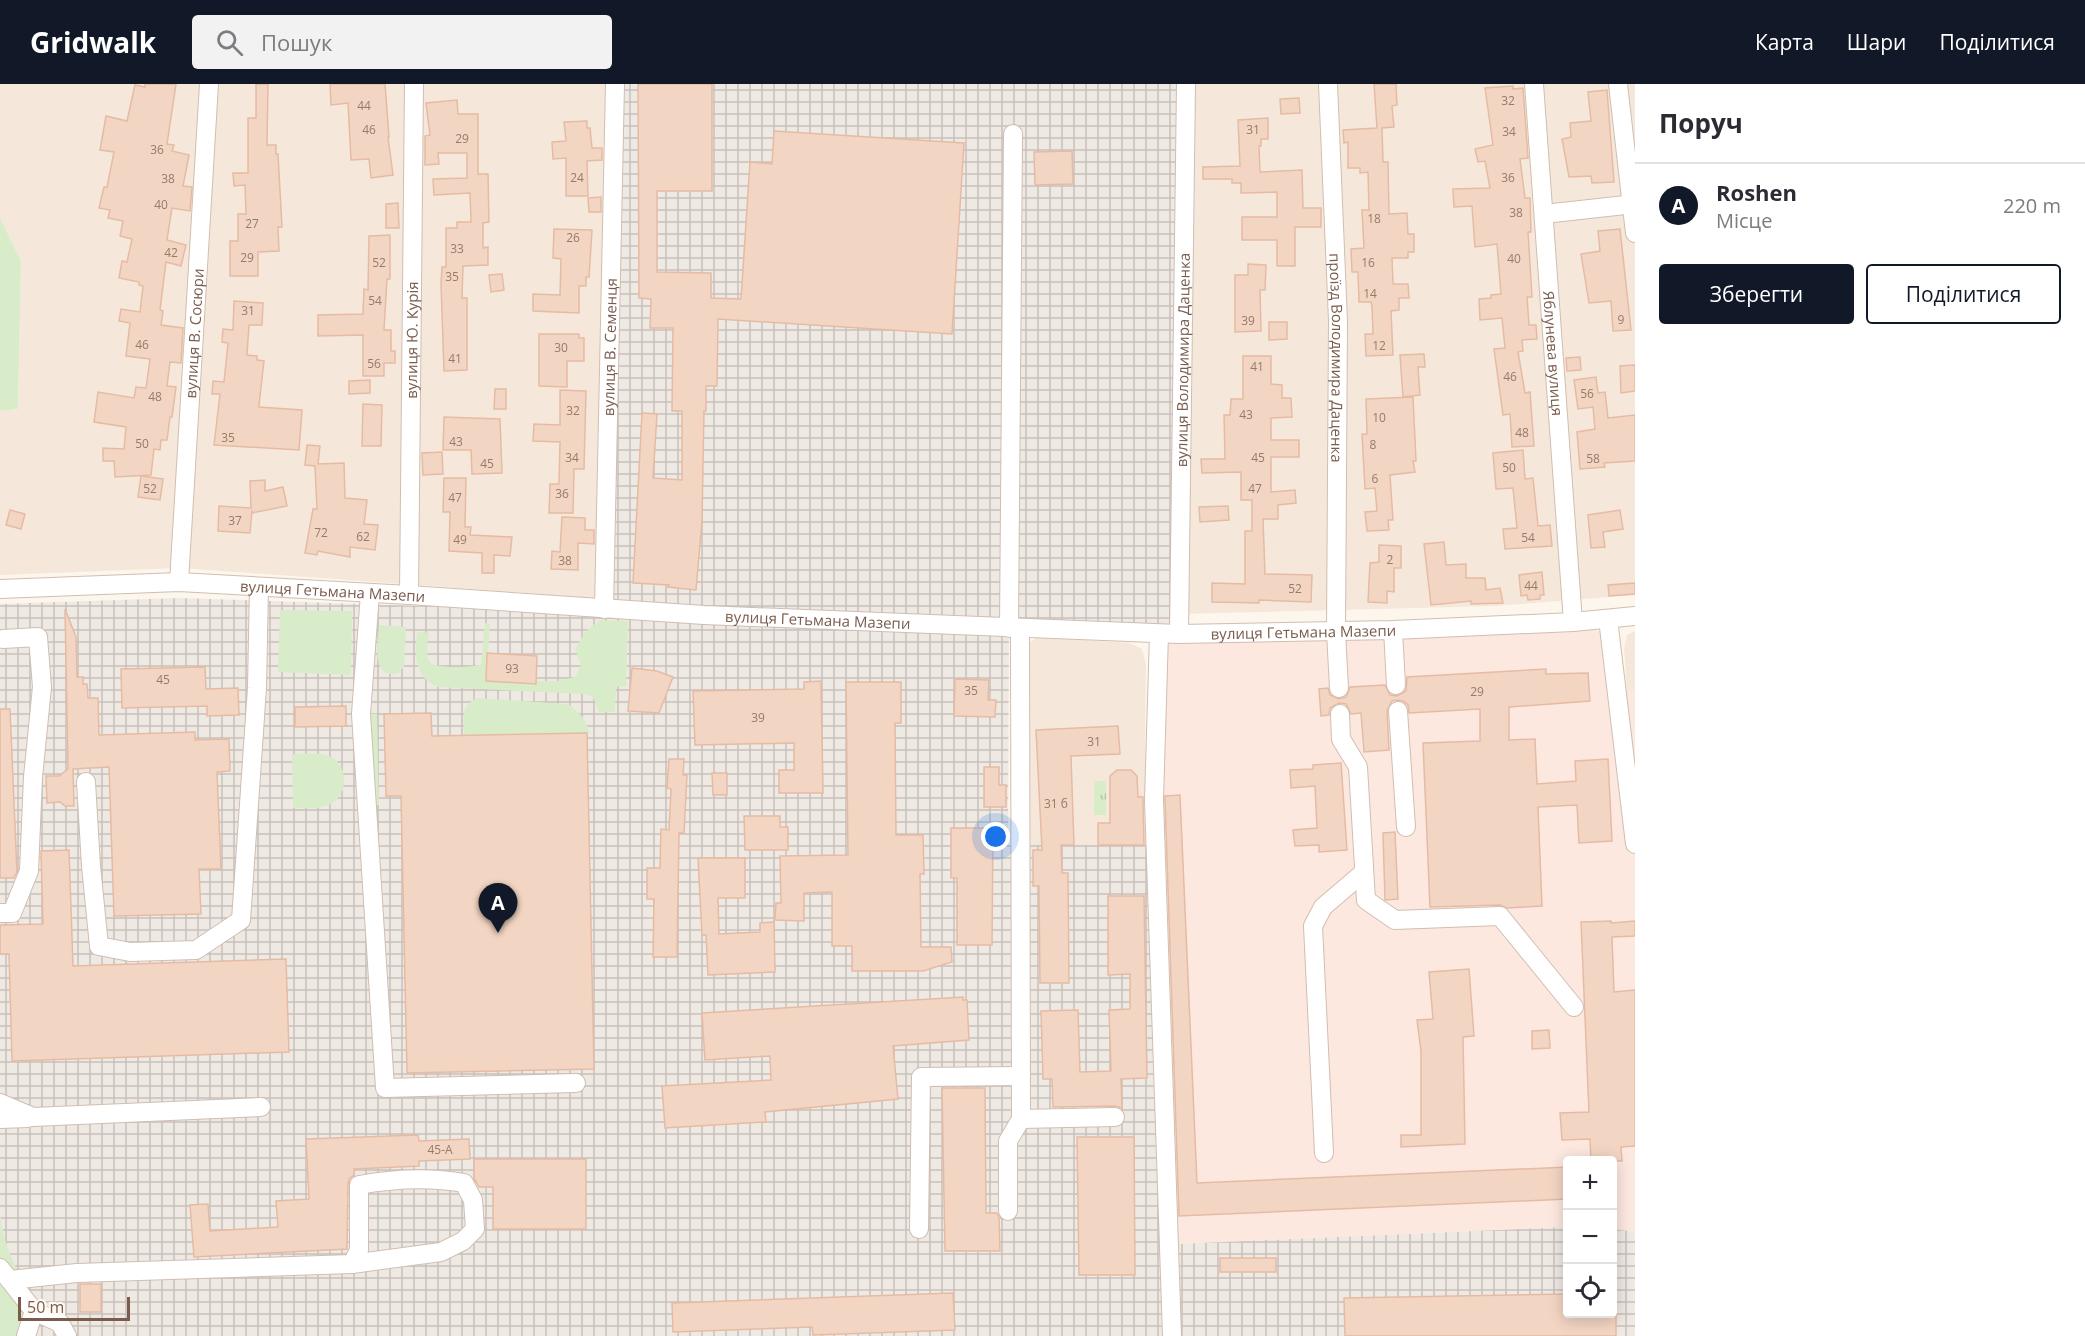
<!DOCTYPE html>
<html lang="uk">
<meta charset="utf-8">
<style>
:root{--surface:#fff;--page:#f2f2f3;--text:#2b2b33;--muted:#7c7c81;--line:#e1e1e2;--accent:#111827}
body{margin:0;font-family:"Open Sans",sans-serif;background:var(--page);color:var(--text)}
.controls{position:absolute;right:18px;bottom:18px;display:grid;overflow:hidden;border-radius:6px;box-shadow:0 3px 15px #0003}
.controls button{width:54px;height:54px;display:grid;place-items:center;padding:0;border:0;border-bottom:2px solid var(--line);background:var(--surface);color:var(--text);font:30px sans-serif}
.scale{position:absolute;left:18px;bottom:15px;width:112px;box-sizing:border-box;padding-left:6px;border:3px solid #7a5c4d;border-top:0;font-size:16px;line-height:21px;white-space:nowrap;color:#7a5c4d;-webkit-text-stroke:4px #fffaf3;paint-order:stroke}
.you{position:absolute;left:996px;top:753px;width:21px;height:21px;margin:-15px;border:4px solid #fff;border-radius:50%;background:#1a73e8;box-shadow:0 0 0 9px #1a73e833}
.badge{display:grid;place-items:center;width:39px;height:39px;border-radius:50%;background:var(--accent);color:#fff;font-size:20px;font-weight:700}
.pin{position:absolute;translate:-50% -50px;filter:drop-shadow(0 2px 3px #0008)}
.pin::after{content:'';position:absolute;top:32px;width:21px;height:18px;background:inherit;clip-path:polygon(0 0,100% 0,50% 100%)}
.list{margin:0;padding:0;list-style:none}
h2{display:flex;justify-content:space-between;align-items:center;height:78px;margin:0;padding:0 24px;font-size:26px}
h2 small{font-size:20px;font-weight:400;color:var(--muted)}
.list li{display:grid;grid-template-columns:39px 1fr auto;gap:18px;align-items:center;box-sizing:border-box;height:84px;padding:0 24px;border-top:2px solid var(--line)}
.list b{display:block;font-size:22px;white-space:nowrap}
.list p{margin:0;font-size:20px;white-space:nowrap;color:var(--muted)}
.list em{font-size:20px;font-style:normal;color:var(--muted)}
.actions{display:flex;gap:12px;padding:18px 24px}
.actions a{flex:1;padding:14px 0;border:2px solid var(--accent);border-radius:6px;text-align:center;font-size:21px;color:var(--accent)}
.actions .main{background:var(--accent);color:#fff}
.icon{flex:none;width:33px;height:33px;fill:none;stroke:currentColor;stroke-width:2;stroke-linecap:round;stroke-linejoin:round}
.map{position:relative;flex:none;width:1635px;height:1252px;overflow:hidden}
header{display:flex;align-items:center;gap:36px;box-sizing:border-box;height:84px;padding:0 30px;background:var(--accent);color:#fff}
header strong{font-size:28px}
nav{display:flex;gap:33px;margin-inline-start:auto;font-size:21px}
.search{width:420px;height:54px;background:var(--page);display:flex;align-items:center;gap:15px;box-sizing:border-box;padding:0 21px;border-radius:6px;color:var(--muted);font-size:22px}
main{display:flex}
aside{flex:1;background:var(--surface)}
.map>svg:first-child{display:block}
.residential{fill:#f5e8da}
.commercial{fill:#fde8e0}
.industrial{fill:url(#industrial-grid)}
.green{fill:#d8ecc9}
.park{fill:url(#park-tufts)}
.building{fill:#f3d5c3;stroke:#e6bba3;stroke-width:1.5}
.lines{fill:none;stroke-linecap:round;stroke-linejoin:round}
.minor-casing{stroke:#d1beb0;stroke-width:20}
.minor{stroke:#fff;stroke-width:18}
.labels{text-anchor:middle;dominant-baseline:central;stroke-width:5;stroke-linejoin:round;paint-order:stroke}
.number-label{font-size:12px;fill:#987a6a}
.street-label{font-size:15px;fill:#7a5c4d;stroke:#fffaf3}
</style>
<header>
<strong>Gridwalk</strong>
<div class="search"><svg class="icon" aria-label="search" viewBox="0 0 24 24"><circle cx="10" cy="10" r="6"/><path d="M15 15l6 6"/></svg>Пошук</div>
<nav><a>Карта</a><a>Шари</a><a>Поділитися</a></nav>
</header>
<main>
<div class="map">
<svg width="1635" height="1252" viewBox="0 0 1635 1252">
<defs>
<pattern id="industrial-grid" width="8" height="8" patternUnits="userSpaceOnUse" patternTransform="scale(1.5)"><rect width="8" height="8" fill="#efe9e4"/><path d="M0 4h8M4 0v8" fill="none" stroke="#c7c0bb"/></pattern>
<pattern id="park-tufts" width="24" height="20" patternUnits="userSpaceOnUse" patternTransform="scale(1.5)"><rect width="24" height="20" fill="#d8ecc9"/><path d="M3 7l-1-3M5 7V3M7 7l1-3M15 17l-1-3M17 17v-4M19 17l1-3" fill="none" stroke="#b4c2a5"/></pattern>
</defs>
<rect width="100%" height="100%" fill="#fdf6ec"/>
<!-- residential -->
<g class="residential">
<path d="M0,0H620L610,515L180,484L0,491V327L18,325L21,177L0,134Z"/>
<path d="M1186,0H1635V511L1496,522L1179,530Z"/>
<path d="M1635,547V606L1627,607L1624,564L1627,551Z"/>
<path d="M1038,553L1130,559L1142,565L1146,580L1145,668L1151,761H1027L1028,559Z"/>
</g>
<!-- commercial -->
<path class="commercial" d="M1573,538L1601,548L1607,608L1635,606V1148L1613,1145L1612,1076H1568L1567,1143L1177,1160L1154,716L1159,550Z"/>
<!-- industrial -->
<path class="industrial" d="M620,0H1185L1179,550L1009,544L1008,761H1151L1160,1165L1177,1164V1160L1567,1143L1568,1230H1612L1613,1145L1635,1148V1252H33L42,1226L13,1180L4,1155L0,1132V520L180,514L697,531L610,515Z"/>
<!-- green -->
<g class="green">
<path d="M0,134L21,177L18,325L0,327Z"/>
<path d="M280,526L352,527L351,591L278,588Z"/>
<path d="M600,536L628,537L626,602L616,603L615,628H599L593,613L584,610L437,603C413,591 415,571 417,548L429,549C428,557 425,570 430,578C435,585 474,584 481,580L485,539L490,540L486,597L536,600V597H557L575,593L581,581L575,565L586,547Z"/>
<path d="M379,541L406,543L404,582L399,589C370,597 378,559 379,541Z"/>
<path d="M478,614L568,620C579,627 586,636 590,649L464,651C464,635 459,621 478,614Z"/>
<path d="M368,630H377L379,721H368Z"/>
<path d="M292,670C304,670 318,668 329,672C347,679 349,707 334,718C323,726 307,724 293,724Z"/>
<path d="M0,1132C6,1172 21,1193 42,1226L33,1252H0Z"/>
</g>
<!-- park -->
<rect class="park" x="1094" y="697" width="12" height="34"/>
<!-- building -->
<g class="building">
<path d="M145,0H176L167,60L174,61L172,67L189,71L183,102L192,103L190,127L172,124L167,156L186,161L181,182L166,178L160,226L163,227L161,241L183,244L181,279L170,278L167,302L176,303L172,333H170L167,356H161L160,366L154,365L151,391L115,393L114,377H103V364L124,365L126,343L94,338L98,308L134,314L136,303L146,304L150,275L126,272L130,239L119,237L121,225L140,228L143,202L139,201V198L119,194L122,177L127,178L132,155L120,152L123,137L108,134L110,126L99,124L104,103H107L114,68L100,66L106,32L127,37L135,1L145,3Z"/>
<path d="M256,0H268L267,61H276V70H278L282,143H278L279,167L258,168V192H230V157H238V130H246L245,101L234,102L233,89H248V34H256Z"/>
<path d="M330,0H385L389,53H388L393,91L371,94L369,75L351,76L348,19L331,21Z"/>
<path d="M638,0H712V107H657V188L711,189V214L741,215L750,78L772,80L774,47L964,59L952,250L718,235L717,302H706V327H704L702,437L696,506L668,503L669,501L633,499L642,329L657,330L653,394L682,396V327H672L673,244H650L651,215L639,214Z"/>
<path d="M1374,0H1396L1397,21L1392,22L1394,43L1382,44L1383,78H1388L1389,130L1407,129L1408,150H1414V168H1408V174H1392L1393,200H1408L1409,214H1399V226L1391,227L1393,271L1366,272L1365,250H1373L1372,222L1371,218H1359L1358,188H1352L1351,165L1364,164L1362,126H1369L1368,88L1360,89V84H1348V58L1344,59L1343,46L1377,44Z"/>
<path d="M1513,2V5L1523,4L1528,74L1520,75L1525,114H1530L1531,148H1528L1532,213H1527L1529,241H1536L1537,255L1522,256L1523,267L1518,268L1525,309L1530,308L1534,362L1512,363L1510,330L1503,331L1494,265L1505,264L1502,234L1480,236L1479,215L1491,214V211L1501,210L1497,160L1475,163L1472,122L1454,123L1453,105L1490,104L1485,77L1478,78L1475,65L1493,61L1485,4Z"/>
<path d="M1607,6L1614,98L1592,99L1591,92L1569,93L1562,55L1571,53L1570,39L1591,37L1588,8Z"/>
<path d="M1299,14L1300,29L1281,30L1280,15Z"/>
<path d="M457,16L458,30H478V90H488L489,138L483,139V164L488,163V181L463,182L462,214H467V286L444,287L441,200L442,183H446V144H457V138H471L470,109L434,111L433,95L467,94V69H438L439,80L425,81V52L430,51L426,19Z"/>
<path d="M1268,34V55H1261V62H1259L1260,88L1302,86L1303,124H1321V143H1295V182H1277V156H1242V133H1277V108L1241,109V99H1232V95H1203V83L1240,82L1238,36Z"/>
<path d="M587,37V44H590L592,64H602V76L587,77L588,112H566V74L553,75L552,58L566,57L564,38Z"/>
<path d="M1072,67L1073,100L1035,101L1034,68Z"/>
<path d="M601,113V128H589L588,114Z"/>
<path d="M398,119L399,144H386V120Z"/>
<path d="M554,145L592,146L589,193H586V202H579V229L533,227V210L560,211L561,175L553,174Z"/>
<path d="M1620,145L1631,246L1613,247L1611,217L1589,219L1581,170L1600,167L1598,147Z"/>
<path d="M390,151V195H387L384,246H391V267H395V279H384V292H363V251L318,252V231L363,230L364,205L368,206L369,152Z"/>
<path d="M1248,180L1266,181L1265,206H1260L1261,247L1235,248V191H1248Z"/>
<path d="M502,190L504,206L491,208L489,191Z"/>
<path d="M234,217L263,219L262,241H249L247,271L257,272V276L264,277L259,321V323L302,326L299,366L214,361L220,310H212L213,297L224,298L228,259L222,258L223,245L233,246Z"/>
<path d="M1269,238H1287V255L1269,256Z"/>
<path d="M539,250H579V254H584V277H567V303L539,302Z"/>
<path d="M1424,270L1425,283H1418L1420,311L1403,313L1400,271Z"/>
<path d="M1243,272H1271V300L1282,301V314H1291L1292,333L1271,334V356H1299V373H1271V408L1295,406L1296,419L1278,421V435H1263L1265,490L1312,491L1311,518L1259,516V519L1212,518V499L1245,500V447H1252V416H1241V388L1202,389L1201,375H1225L1224,331H1230L1231,315H1243Z"/>
<path d="M1580,273L1581,286L1567,287L1566,274Z"/>
<path d="M1635,281V307L1621,309L1620,282Z"/>
<path d="M1596,293L1598,309L1605,308L1608,334L1635,331V377L1604,379L1605,383L1580,385L1577,348L1595,345L1593,323L1578,325L1574,296Z"/>
<path d="M370,296V309L349,310V297Z"/>
<path d="M495,305H506V325H494Z"/>
<path d="M560,306L586,307L584,385H574L573,429H549L550,400H559L560,358L533,357L534,340L560,341Z"/>
<path d="M1413,313L1416,377H1413L1415,388L1390,391L1393,436H1388L1389,446L1367,447L1365,428L1377,427L1375,404L1365,405L1362,350H1367L1366,315Z"/>
<path d="M363,320L382,321L381,362H362Z"/>
<path d="M444,333L500,335L502,389L472,390L471,366H443Z"/>
<path d="M307,361L320,362L318,380L344,379L345,414L367,416L364,440L378,441L375,466L350,463V473L318,467L317,471L305,469L313,425H317L315,382L305,381Z"/>
<path d="M1523,366L1525,395L1533,394L1538,442L1550,441L1552,462L1505,465L1503,445L1517,444L1513,404L1496,405L1493,369Z"/>
<path d="M442,368L443,390L423,391L422,369Z"/>
<path d="M141,392L163,395L160,416L138,413Z"/>
<path d="M444,394H466L465,443H471L470,451L512,453L510,472L494,471V489H482V469L449,467L450,428H443Z"/>
<path d="M265,396V407L283,403L287,422L252,429V426L250,449L218,447L219,422L251,424L250,397Z"/>
<path d="M1228,422L1229,436L1200,438L1199,423Z"/>
<path d="M10,426L25,430L21,445L6,441Z"/>
<path d="M1620,426L1623,445L1603,448L1605,463L1591,464L1588,431Z"/>
<path d="M562,433L585,434V446H594V460L578,459V486L551,485L552,467L560,468Z"/>
<path d="M1444,458L1446,481L1466,480V494H1485L1486,506L1500,504L1503,519L1471,520V517L1431,521L1424,460Z"/>
<path d="M1379,461L1401,462V484H1394V508L1387,507V519L1368,518L1370,479L1379,478Z"/>
<path d="M1542,488L1544,511H1540V515L1528,516L1527,511L1521,512L1519,491Z"/>
<path d="M1635,499V510L1609,512L1608,501Z"/>
<path d="M65,525L76,553L77,593H83V600H87L88,614H98L99,651L195,648V656L229,655L230,687L217,688L221,785H199L201,830L114,832L109,683L73,685L74,722H65L60,718L47,719L46,692H59L68,685Z"/>
<path d="M487,569L537,572L536,600L486,597Z"/>
<path d="M205,583L206,605L238,604L239,631L207,632V622L122,624L121,585Z"/>
<path d="M632,584L657,587L673,593L659,629L628,627Z"/>
<path d="M1546,585V590L1588,589L1590,617L1509,623V656L1535,655L1537,700L1576,697L1575,677L1608,675L1612,757L1579,759L1577,721L1538,723L1542,822L1507,824L1500,821L1430,823L1423,659L1480,657V625L1409,629L1408,621L1403,617L1398,616L1392,617L1387,627L1389,666L1364,668L1361,629L1351,630L1346,620L1339,619L1330,624L1329,631L1321,632L1319,605L1328,604L1330,611L1339,615L1346,613L1350,603L1385,601L1390,611L1397,612L1406,607L1407,593Z"/>
<path d="M955,595L989,596L988,616H996L995,633L954,632Z"/>
<path d="M821,597L823,709H779V686H794V659L695,661L693,607L804,605V598Z"/>
<path d="M846,598H901V639H895L896,751H923L924,790H920L921,863H951L952,878L923,887H852V862H832V808L804,809V837L775,836L776,819H781L780,772L848,771Z"/>
<path d="M346,622V642L295,643V623Z"/>
<path d="M0,625H10L17,788L14,794H0Z"/>
<path d="M431,629L432,652L587,649L594,985L407,989L401,712H386L384,630Z"/>
<path d="M1118,642L1120,670L1071,672L1074,761H1061L1062,789H1068L1069,899H1040L1039,802H1033V766H1042L1036,646Z"/>
<path d="M669,675H684L683,691H687L684,749H679L677,873H653L654,815H647V784H660L661,745L669,746L671,705L667,704Z"/>
<path d="M1341,679L1347,766L1319,768V761L1295,762L1293,746L1317,744L1315,702L1291,704L1290,686L1313,685V681Z"/>
<path d="M984,683H999V701H1006V723H984Z"/>
<path d="M1117,686H1131L1137,692L1138,713H1143L1144,761H1098V739H1110V692Z"/>
<path d="M712,689H727V711H713Z"/>
<path d="M1180,711L1197,1099L1568,1083V1115L1179,1132L1165,716V712Z"/>
<path d="M744,732H780V743H788V766H745Z"/>
<path d="M951,744H993L992,861H957V794H951Z"/>
<path d="M1395,748L1398,815L1385,816L1383,749Z"/>
<path d="M69,766L73,882L286,875L289,968L12,977L9,870H0V841L43,840L41,767Z"/>
<path d="M698,774H745V814H718L719,850L760,848V839L774,838L775,888L708,891L706,851H702Z"/>
<path d="M1108,812H1144L1147,994L1121,995L1122,1024L1115,1022L1053,1023L1052,995H1043L1041,927L1078,926L1080,988L1111,987L1109,926L1130,925V890L1108,891Z"/>
<path d="M1611,837V839L1635,837V852L1612,853L1614,908L1635,906V1062L1621,1063L1622,1077H1591L1590,1055L1562,1056L1560,1029L1589,1028L1581,838Z"/>
<path d="M1469,885L1474,952L1463,953L1465,1060L1401,1063V1051H1421V967L1417,936L1433,935L1429,888Z"/>
<path d="M963,913V916H967L969,956L893,962L898,1015L765,1028L766,1038L665,1044L662,1002L771,996L770,972L705,976L702,929Z"/>
<path d="M1549,946L1550,964L1532,965V947Z"/>
<path d="M942,1004H985L986,1129H997L999,1134L1000,1167H945Z"/>
<path d="M418,1051L419,1057L469,1055L470,1075L419,1077V1082L354,1085V1091L349,1095L348,1101L347,1165L194,1173L190,1121L208,1120L210,1147L278,1143L276,1117L309,1115L306,1055Z"/>
<path d="M1077,1053H1134L1135,1191H1079Z"/>
<path d="M474,1075H586V1145H493V1103H479L474,1094Z"/>
<rect x="1220" y="1174" width="56" height="14"/>
<rect x="80" y="1200" width="21" height="28"/>
<path d="M953,1209L955,1246L813,1251L812,1243L673,1248L672,1219Z"/>
<path d="M1568,1210V1230H1616V1252H1345L1344,1214Z"/>
</g>
<g class="lines">
<defs>
<g id="minor">
<path id="s1" d="M1328,0L1338,237L1336,548L1339,604"/>
<path id="s2" d="M1534,0L1573,538"/>
<path d="M1618,0L1635,149"/>
<path d="M1544,130L1635,120"/>
<path id="s3" d="M179,498L209,0"/>
<path id="s4" d="M0,505L179,498L409,511L704,531L1179,550L1393,546L1573,538L1635,532"/>
<path d="M370,510L361,630L385,1004L576,999"/>
<path id="s5" d="M409,511L414,0"/>
<path id="s6" d="M604,525L615,0"/>
<path d="M1608,535L1635,760"/>
<path d="M1009,544L1013,50"/>
<path d="M1393,546L1396,601"/>
<path d="M1159,550L1154,716L1172,1252"/>
<path id="s7" d="M1179,550L1186,0"/>
<path d="M1398,627L1406,743"/>
<path d="M1340,630L1341,655L1358,683L1366,816L1395,836L1500,832L1574,923"/>
<path d="M86,698L91,782L99,862L130,868L196,866L241,836L257,604L259,503"/>
<path d="M0,829H12L29,787L33,693L42,603L38,553L3,555"/>
<path d="M0,1019L33,1033L261,1023"/>
<path d="M0,1035L28,1034"/>
<path d="M1021,1035L1115,1033"/>
<path d="M1324,1069L1313,842L1323,823L1364,788"/>
<path d="M1008,1127V1057L1021,1035L1020,544"/>
<path d="M919,1145L921,993L1021,992"/>
<path d="M0,1184L34,1227L26,1252"/>
<path d="M10,1196L77,1189L352,1180L441,1168L463,1157L475,1145L473,1116L464,1099C430,1093 393,1095 359,1101V1166L352,1180"/>
<path d="M34,1227L60,1239L67,1252"/>
</g>
</defs>
<!-- minor casing -->
<use href="#minor" class="minor-casing"/>
<!-- minor -->
<use href="#minor" class="minor"/>
</g>
<g class="labels">
<!-- number labels -->
<g class="number-label">
<text x="1508" y="16">32</text>
<text x="364" y="21">44</text>
<text x="369" y="45">46</text>
<text x="1253" y="45">31</text>
<text x="1509" y="47">34</text>
<text x="462" y="54">29</text>
<text x="157" y="65">36</text>
<text x="577" y="93">24</text>
<text x="1508" y="93">36</text>
<text x="168" y="94">38</text>
<text x="161" y="120">40</text>
<text x="1516" y="128">38</text>
<text x="1374" y="134">18</text>
<text x="252" y="139">27</text>
<text x="573" y="153">26</text>
<text x="457" y="164">33</text>
<text x="171" y="168">42</text>
<text x="247" y="173">29</text>
<text x="1514" y="174">40</text>
<text x="379" y="178">52</text>
<text x="1368" y="178">16</text>
<text x="452" y="192">35</text>
<text x="1370" y="209">14</text>
<text x="375" y="216">54</text>
<text x="248" y="226">31</text>
<text x="1621" y="235">9</text>
<text x="1248" y="236">39</text>
<text x="142" y="260">46</text>
<text x="1379" y="261">12</text>
<text x="561" y="263">30</text>
<text x="455" y="274">41</text>
<text x="374" y="279">56</text>
<text x="1257" y="282">41</text>
<text x="1510" y="292">46</text>
<text x="1587" y="309">56</text>
<text x="155" y="312">48</text>
<text x="573" y="326">32</text>
<text x="1246" y="330">43</text>
<text x="1379" y="333">10</text>
<text x="1522" y="348">48</text>
<text x="228" y="353">35</text>
<text x="456" y="357">43</text>
<text x="142" y="359">50</text>
<text x="1373" y="360">8</text>
<text x="572" y="373">34</text>
<text x="1258" y="373">45</text>
<text x="1593" y="374">58</text>
<text x="487" y="379">45</text>
<text x="1509" y="383">50</text>
<text x="1375" y="394">6</text>
<text x="150" y="404">52</text>
<text x="1255" y="404">47</text>
<text x="562" y="409">36</text>
<text x="455" y="413">47</text>
<text x="235" y="436">37</text>
<text x="321" y="448">72</text>
<text x="363" y="452">62</text>
<text x="1528" y="453">54</text>
<text x="460" y="455">49</text>
<text x="1390" y="475">2</text>
<text x="565" y="476">38</text>
<text x="1531" y="501">44</text>
<text x="1295" y="504">52</text>
<text x="512" y="584">93</text>
<text x="163" y="595">45</text>
<text x="971" y="606">35</text>
<text x="1477" y="607">29</text>
<text x="758" y="633">39</text>
<text x="1094" y="657">31</text>
<text x="1056" y="719">31 б</text>
<text x="440" y="1065">45-А</text>
</g>
<!-- street labels -->
<g class="street-label">
<text stroke="none"><textPath href="#s3" startOffset="249">вулиця В. Сосюри</textPath></text>
<text stroke="none"><textPath href="#s5" startOffset="255">вулиця Ю. Курія</textPath></text>
<text stroke="none"><textPath href="#s6" startOffset="262">вулиця В. Семенця</textPath></text>
<text stroke="none"><textPath href="#s2" startOffset="270">Яблунева вулиця</textPath></text>
<text stroke="none"><textPath href="#s1" startOffset="274">проїзд Володимира Даценка</textPath></text>
<text stroke="none"><textPath href="#s7" startOffset="274">вулиця Володимира Даценка</textPath></text>
<text stroke="none"><textPath href="#s4" startOffset="333">вулиця Гетьмана Мазепи</textPath></text>
<text stroke="none"><textPath href="#s4" startOffset="819">вулиця Гетьмана Мазепи</textPath></text>
<text stroke="none"><textPath href="#s4" startOffset="1305">вулиця Гетьмана Мазепи</textPath></text>
</g>
</g>
</svg>
<div class="controls">
<button>+</button>
<button>−</button>
<button><svg class="icon" aria-label="locate" viewBox="0 0 24 24"><circle cx="12" cy="12" r="6"/><path d="M12 2v4M12 18v4M2 12h4M18 12h4"/></svg></button>
</div>
<div class="scale">50 m</div>
<div class="you"></div>
<div class="pin badge" style="left:498px;top:849px">A</div>
</div>
<aside>
<h2>Поруч<small></small></h2>
<ul class="list">
<li><span class="badge">A</span><div><b>Roshen</b><p>Місце</p></div><em>220 m</em></li>
</ul>
<div class="actions"><a class="main">Зберегти</a><a>Поділитися</a></div>
</aside>
</main>
